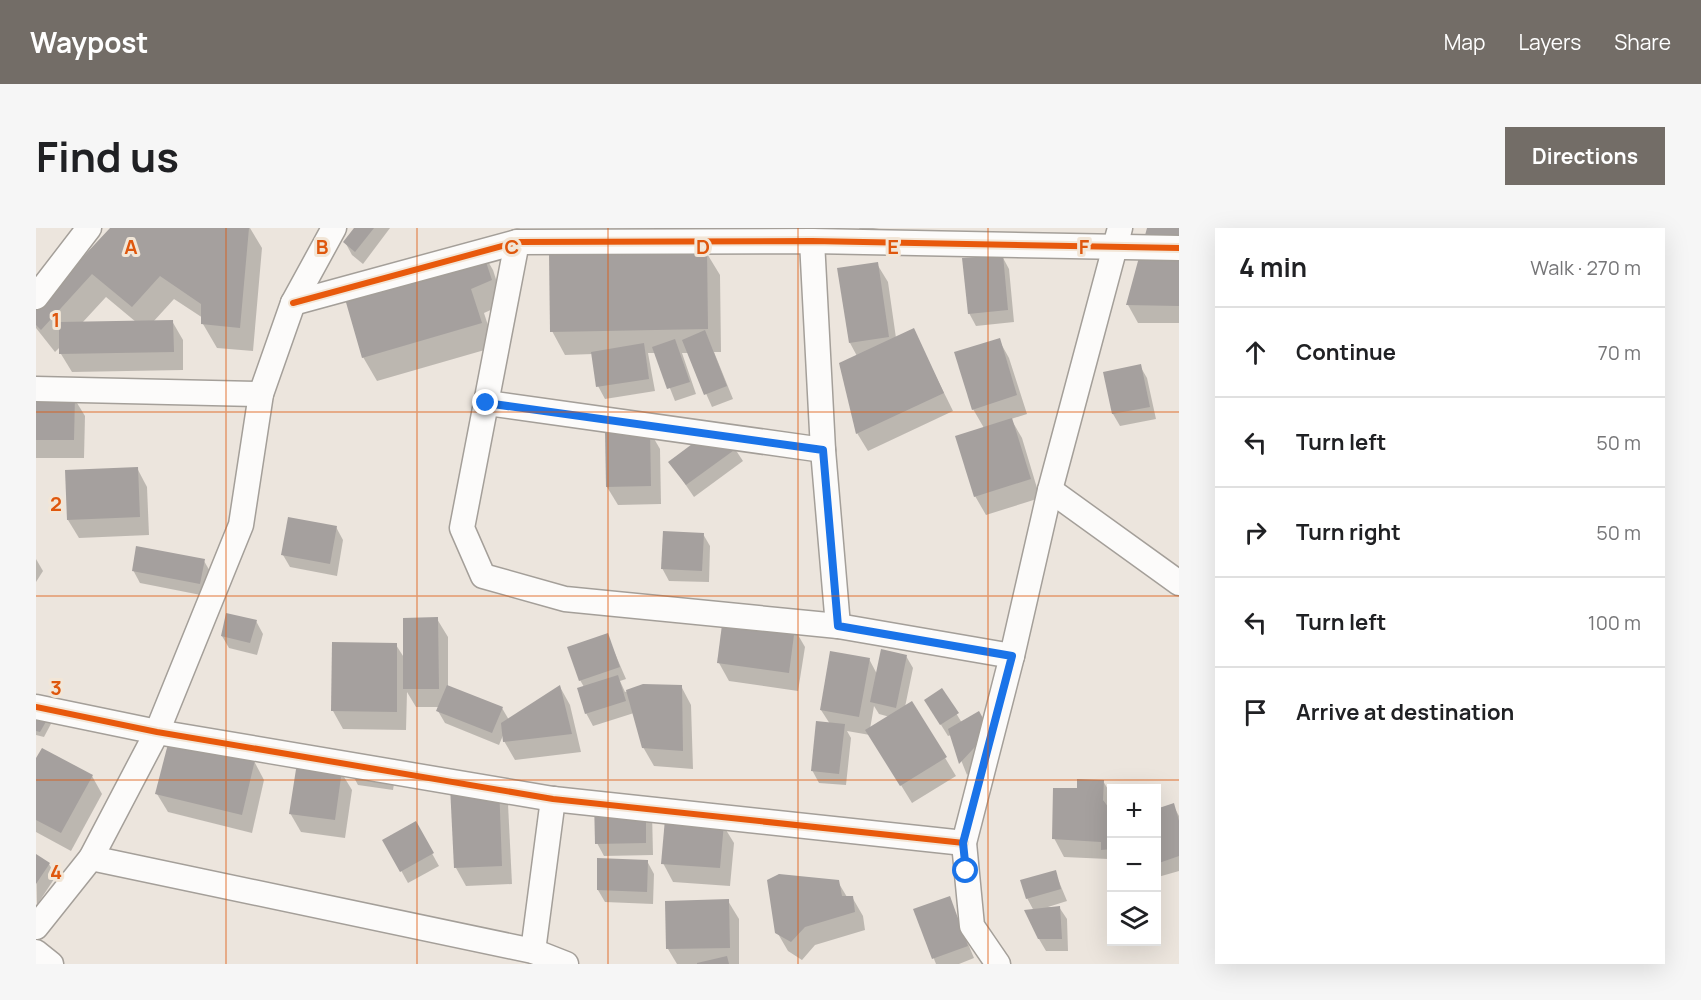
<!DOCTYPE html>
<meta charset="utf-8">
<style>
:root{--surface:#fff;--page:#f6f6f6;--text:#202124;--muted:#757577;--line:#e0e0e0;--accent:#736d67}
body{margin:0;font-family:Manrope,sans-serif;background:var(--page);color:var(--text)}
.controls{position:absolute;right:18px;bottom:18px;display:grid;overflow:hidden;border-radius:0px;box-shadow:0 6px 24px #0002}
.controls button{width:54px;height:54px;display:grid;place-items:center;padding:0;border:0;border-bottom:2px solid var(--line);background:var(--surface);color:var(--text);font:30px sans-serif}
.stop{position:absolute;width:18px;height:18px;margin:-14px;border:4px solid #1a73e8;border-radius:50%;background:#fff}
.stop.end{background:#1a73e8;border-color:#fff;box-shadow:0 2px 6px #0008}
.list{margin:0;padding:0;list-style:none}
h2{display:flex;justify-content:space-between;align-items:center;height:78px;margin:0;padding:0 24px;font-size:26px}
h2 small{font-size:20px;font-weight:400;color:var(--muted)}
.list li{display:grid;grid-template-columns:39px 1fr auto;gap:18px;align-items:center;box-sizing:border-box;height:90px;padding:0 24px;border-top:2px solid var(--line)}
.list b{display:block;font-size:22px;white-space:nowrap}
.list em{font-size:20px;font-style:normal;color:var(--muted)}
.icon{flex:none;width:33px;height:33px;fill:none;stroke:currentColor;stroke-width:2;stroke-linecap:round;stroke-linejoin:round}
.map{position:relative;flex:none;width:1143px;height:736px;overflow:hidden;border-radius:0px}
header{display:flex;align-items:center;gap:36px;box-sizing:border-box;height:84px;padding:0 30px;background:var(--accent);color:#fff}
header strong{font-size:28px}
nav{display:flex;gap:33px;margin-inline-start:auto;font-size:21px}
.intro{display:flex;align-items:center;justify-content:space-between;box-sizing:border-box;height:144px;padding:0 36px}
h1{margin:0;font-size:42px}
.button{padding:15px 27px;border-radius:0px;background:var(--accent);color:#fff;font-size:21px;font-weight:700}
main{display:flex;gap:36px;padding:0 36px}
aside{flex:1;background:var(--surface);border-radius:0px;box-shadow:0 6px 24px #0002}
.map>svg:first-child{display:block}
.shadow{fill:#0003;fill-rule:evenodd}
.building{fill:#a5a09e}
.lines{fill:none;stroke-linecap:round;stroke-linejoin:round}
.minor-casing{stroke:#a49f99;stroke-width:27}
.minor{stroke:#fcfbfa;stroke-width:24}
.cycleway-casing{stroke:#f2e6d7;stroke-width:10}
.cycleway{stroke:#e8590c;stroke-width:6}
.route{stroke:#1a73e8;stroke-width:8}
.grid{fill:none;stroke:#df570d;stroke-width:1.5;stroke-opacity:0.55}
.grid-label{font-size:20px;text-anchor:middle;font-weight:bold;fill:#df570d;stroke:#f2e6d7;stroke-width:6;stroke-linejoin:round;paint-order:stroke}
</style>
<header>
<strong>Waypost</strong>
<nav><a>Map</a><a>Layers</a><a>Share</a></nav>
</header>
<div class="intro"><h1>Find us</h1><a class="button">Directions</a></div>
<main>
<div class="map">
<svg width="1143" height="736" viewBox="0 0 1143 736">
<rect width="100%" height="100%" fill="#ece5dd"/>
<!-- shadow -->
<g class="shadow">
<path d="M76,0H214L226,20L217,123L181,120L167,96V90L138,71L117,94L136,93L147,112V142L36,144L25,126V118L19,124L0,100V81ZM70,69L100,94L46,95Z"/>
<path d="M320,0H354L327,36L316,27L309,14Z"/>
<path d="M823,0H843L825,3Z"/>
<path d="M1112,0H1143V95H1102L1092,77Z"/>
<path d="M443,18L457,42L468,76L448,85L459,119L341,153L327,129Z"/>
<path d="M670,24L684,47L685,124H678L697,171L676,179L652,125H646L660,166L639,173L620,125H612L619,163L569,171L562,158L557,126L529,127L516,103Z"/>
<path d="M966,28L973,41L978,94L940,98L933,85Z"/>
<path d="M841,36L852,54L860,110L877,102L917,183L832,223L821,205V128L814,115L803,42Z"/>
<path d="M963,112L973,130L991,186L975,191L986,210L1004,270L950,287L939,268L948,200L937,181Z"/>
<path d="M1104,138L1111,150L1120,191L1084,198L1077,186L1069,145Z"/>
<path d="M0,169L38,170L49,188L48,230H0Z"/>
<path d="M613,202L624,221L625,276L582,277L571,259Z"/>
<path d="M699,221L707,233L658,269L634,234Z"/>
<path d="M101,240L111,259L113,307L43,310L32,292Z"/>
<path d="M300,299L307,312L301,348L254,339L247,327Z"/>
<path d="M667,306L674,318L673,354L633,353L626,340Z"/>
<path d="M0,331L7,343L0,354Z"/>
<path d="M168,333L175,345L170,368L104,355L97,342Z"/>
<path d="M401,391L412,409V459L466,480L473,492L524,459L534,477L545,524L479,532L468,513V505L463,517L409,495L402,483L403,479H380L371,464L370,502L307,501L297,483L360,417L369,431Z"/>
<path d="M220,393L227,406L221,427L193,420L186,408Z"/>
<path d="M758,400L769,419L762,463L693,453L683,435Z"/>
<path d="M571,407L590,451L584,453L589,464L608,458H645L655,477L657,541L618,538L607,519L598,485L557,498L550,485L548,459L544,452Z"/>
<path d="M870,428L877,440L869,479L876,475L920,548L876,575L834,507L811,503L815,510L810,557L783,555L776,542L794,496L785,482L833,431L841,446ZM838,478L843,486L854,489L834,501Z"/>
<path d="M906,462L926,495L960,517L931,547L915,507L912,508L897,484Z"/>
<path d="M0,480L17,492L8,509L0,507Z"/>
<path d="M0,533L56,548L66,566L35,623L0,604Z"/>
<path d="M218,533L228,552L216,605L132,584L121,566Z"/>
<path d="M305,544L316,562L309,610L265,604L254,585Z"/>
<path d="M315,544H360L357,562L322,557Z"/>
<path d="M1067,553L1076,568V637L1072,631L1028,629L1018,610L1042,562Z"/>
<path d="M462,558L472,576L476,656L430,658L420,640Z"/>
<path d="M1137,577L1143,588V643L1122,649L1120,582Z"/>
<path d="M616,584L617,627L568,628L561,615Z"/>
<path d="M379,595L403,638L372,655L348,612Z"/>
<path d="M687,597L698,615L694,658L637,654L627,635Z"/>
<path d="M0,628L13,636L20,648L1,677Z"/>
<path d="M611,633L618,646L617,676L569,674L562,662Z"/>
<path d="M1019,644L1031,673L1012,679H1023L1031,691L1032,723H1010L1003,711L998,683L991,670Z"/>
<path d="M802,654L811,669H816L827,688L829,702L779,717L766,732L752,723L741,704Z"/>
<path d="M913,670L938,730L923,736H900L879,682Z"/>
<path d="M692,673L703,691V736H641L632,721Z"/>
</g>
<!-- building -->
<g class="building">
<path d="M74,0H213L204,100L165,96V76L124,48L96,79L56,46L5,102L0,97V79Z"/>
<path d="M318,0H338L319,24L307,14Z"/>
<path d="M1111,0H1143V78L1090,77Z"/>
<path d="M444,16L456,52L435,61L446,95L326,130L305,57Z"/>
<path d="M671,22L672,101L514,104L513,25Z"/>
<path d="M967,27L972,82L932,86L926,30Z"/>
<path d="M842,34L853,109L813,115L801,40Z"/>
<path d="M137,92L138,124L23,126V94Z"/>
<path d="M878,100L908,165L820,206L803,135Z"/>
<path d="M669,102L691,158L668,167L646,112Z"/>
<path d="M964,110L981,167L936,182L918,124Z"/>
<path d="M639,111L654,154L631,161L616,119Z"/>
<path d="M608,115L613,151L560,159L555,124Z"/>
<path d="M1105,136L1114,179L1076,186L1067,144Z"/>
<path d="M0,168H39L38,212H0Z"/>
<path d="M976,190L995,251L938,269L919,208Z"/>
<path d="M683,196L701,220L650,257L632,234Z"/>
<path d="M614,201L615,258L570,259L569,202Z"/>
<path d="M102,239L104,289L31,292L29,242Z"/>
<path d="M252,289L301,298L294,336L245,327Z"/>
<path d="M627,303L668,305L666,343L625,341Z"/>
<path d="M100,318L169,331L164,356L96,343Z"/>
<path d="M190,385L221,392L214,415L185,408Z"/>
<path d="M402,389L403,461H367V390Z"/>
<path d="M687,389L759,399L753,445L681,435Z"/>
<path d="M572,405L584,439L543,453L531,419Z"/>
<path d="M296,414L361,415V484L295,483Z"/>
<path d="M845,421L871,427L860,480L834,474Z"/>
<path d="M794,423L834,430L823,489L784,482Z"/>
<path d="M582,447L590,473L549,486L541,460Z"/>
<path d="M607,456L646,457L647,523L606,520L590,462Z"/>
<path d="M411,457L467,479L456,505L400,483Z"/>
<path d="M524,457L536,506L467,514L465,495Z"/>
<path d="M906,460L923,485L904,497L888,472Z"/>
<path d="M876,473L911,529L864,558L829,502Z"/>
<path d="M0,478L15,485L4,504L0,503Z"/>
<path d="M943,483L954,503L923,536L912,501Z"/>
<path d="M780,493L809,496L803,546L775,543Z"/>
<path d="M133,512L219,532L206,587L119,566Z"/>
<path d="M6,520L57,547L25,605L0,592V530Z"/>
<path d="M261,535L306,542L299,592L253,586Z"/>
<path d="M1041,551L1068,552L1067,572L1076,584V621L1065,622V614L1016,611L1017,560H1041Z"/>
<path d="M463,556L466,638L418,640L414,558Z"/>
<path d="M610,570V615L559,616L558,571Z"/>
<path d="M1138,575L1143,593V628L1120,636V581Z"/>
<path d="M629,591L688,595L684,640L625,636Z"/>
<path d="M380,593L398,625L364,644L346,612Z"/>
<path d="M0,626L14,635L0,656Z"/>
<path d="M561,630L612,632L611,664L561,662Z"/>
<path d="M1020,642L1025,661L990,671L984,652Z"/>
<path d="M743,646L803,652L806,668H817L819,684L769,699L755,714L739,705L731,652Z"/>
<path d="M914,668L932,718L896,731L877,681Z"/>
<path d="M693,671L694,720L630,721L629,673Z"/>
<path d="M1024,678L1026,711H1002L988,682Z"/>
<path d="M691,728L693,736H661V735Z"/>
</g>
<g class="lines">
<defs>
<g id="minor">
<path d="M776,13L787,222L802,398"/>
<path d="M481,14L426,300L447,348L529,371L802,398L976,428"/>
<path d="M0,69L53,0"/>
<path d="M257,75L481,14L776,13L1143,20"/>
<path d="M0,161L225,166"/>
<path d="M451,175L787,222"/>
<path d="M1014,262L1143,355"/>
<path d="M0,479L121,504L517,571L928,615"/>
<path d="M55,630L497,723L530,736"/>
<path d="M0,699L55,630L121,504L205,297L225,166L257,75L298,0"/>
<path d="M497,723L517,571"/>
<path d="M0,724L15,736"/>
<path d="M962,736L936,698L928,615L976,428L1014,262L1084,0"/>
</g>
</defs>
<!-- minor casing -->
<use href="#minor" class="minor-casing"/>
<!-- minor -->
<use href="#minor" class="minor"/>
<defs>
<g id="cycleway">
<path d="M257,75L481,14L776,13L1143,20"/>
<path d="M0,479L121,504L517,571L928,615"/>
</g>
</defs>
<!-- cycleway casing -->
<use href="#cycleway" class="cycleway-casing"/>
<!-- cycleway -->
<use href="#cycleway" class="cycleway"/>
</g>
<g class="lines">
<!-- route -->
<path class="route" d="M450,175L787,222L802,398L976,428L927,615L930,643"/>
</g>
<!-- grid -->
<path class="grid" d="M190,0V736M381,0V736M572,0V736M762,0V736M952,0V736M0,184H1143M0,368H1143M0,552H1143"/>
<g class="grid-label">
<text x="95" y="26">A</text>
<text x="286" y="26">B</text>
<text x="476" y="26">C</text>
<text x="667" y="26">D</text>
<text x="857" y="26">E</text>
<text x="1048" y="26">F</text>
<text x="20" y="99">1</text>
<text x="20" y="283">2</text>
<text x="20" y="467">3</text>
<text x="20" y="651">4</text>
</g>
</svg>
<div class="controls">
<button>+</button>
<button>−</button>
<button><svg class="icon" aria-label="layers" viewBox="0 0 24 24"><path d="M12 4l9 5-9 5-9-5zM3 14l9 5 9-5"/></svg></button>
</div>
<div class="stop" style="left:930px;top:643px"></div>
<div class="stop end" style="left:450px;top:175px"></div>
</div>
<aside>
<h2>4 min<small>Walk · 270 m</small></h2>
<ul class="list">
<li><svg class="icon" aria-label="ahead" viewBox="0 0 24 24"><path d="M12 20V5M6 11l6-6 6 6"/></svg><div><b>Continue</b></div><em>70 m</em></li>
<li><svg class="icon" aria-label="left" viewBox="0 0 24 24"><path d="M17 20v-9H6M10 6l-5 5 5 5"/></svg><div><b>Turn left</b></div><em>50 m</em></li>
<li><svg class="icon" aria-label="right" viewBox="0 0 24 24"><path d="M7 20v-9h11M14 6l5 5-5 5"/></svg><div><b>Turn right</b></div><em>50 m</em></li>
<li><svg class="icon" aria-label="left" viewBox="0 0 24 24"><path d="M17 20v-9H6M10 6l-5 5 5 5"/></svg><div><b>Turn left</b></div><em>100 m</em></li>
<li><svg class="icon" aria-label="arrive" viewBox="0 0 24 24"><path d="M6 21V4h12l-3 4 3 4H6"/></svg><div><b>Arrive at destination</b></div></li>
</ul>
</aside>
</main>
